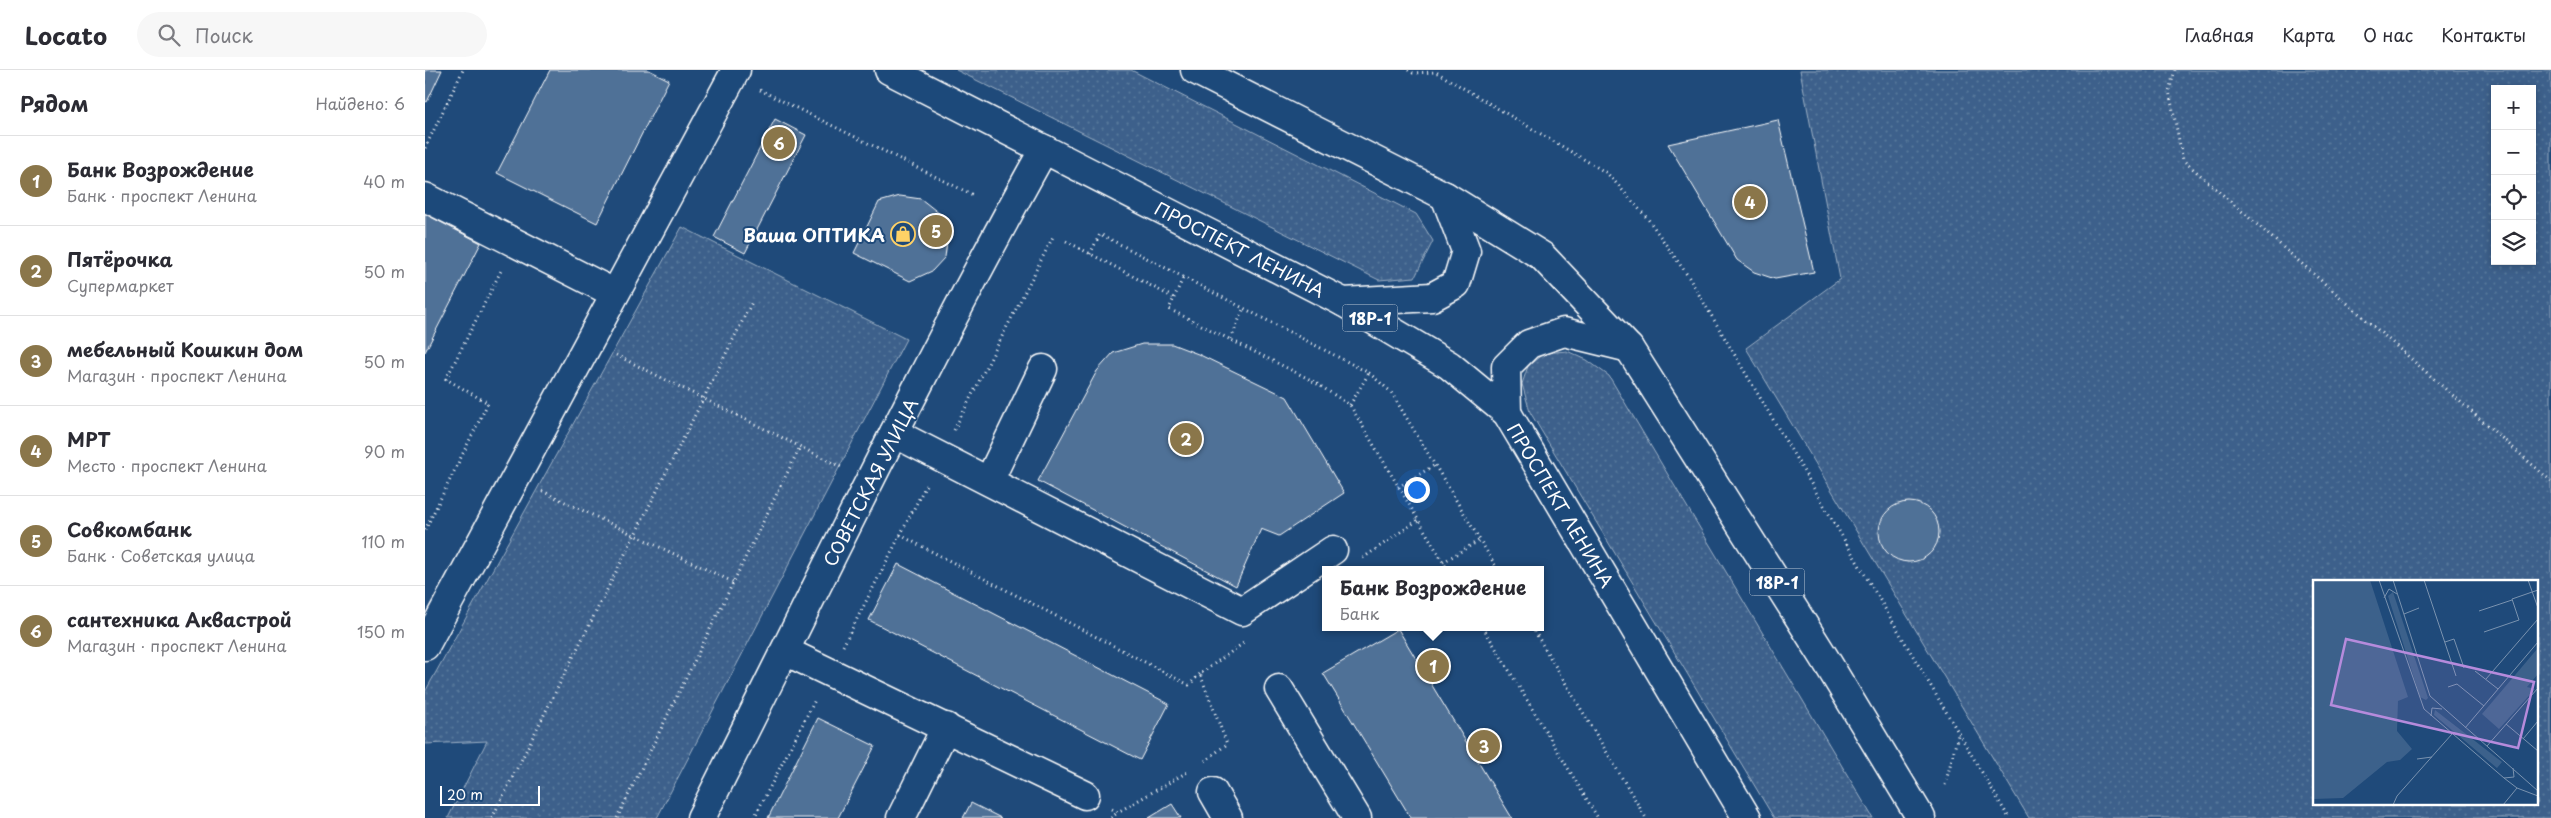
<!DOCTYPE html>
<html lang="ru">
<meta charset="utf-8">
<style>
:root{--surface:#fff;--page:#f7f7f7;--text:#2b2b33;--muted:#7c7c81;--line:#e1e1e2;--accent:#8a764a}
body{margin:0;font-family:"Playpen Sans",sans-serif;background:var(--page);color:var(--text)}
.controls{position:absolute;right:15px;top:15px;display:grid;overflow:hidden;border-radius:0px;box-shadow:0 2px 8px #0003}
.controls button{width:45px;height:45px;display:grid;place-items:center;padding:0;border:0;border-bottom:1px solid var(--line);background:var(--surface);color:var(--text);font:25px sans-serif}
.scale{position:absolute;left:15px;bottom:12px;width:100px;box-sizing:border-box;padding-left:5px;border:2px solid #fff;border-top:0;font-size:14px;line-height:18px;white-space:nowrap;color:#fff;-webkit-text-stroke:4px #1f4a7a;paint-order:stroke}
.you{position:absolute;left:991px;top:419px;width:18px;height:18px;margin:-12px;border:4px solid #fff;border-radius:50%;background:#1a73e8;box-shadow:0 0 0 8px #1a73e833}
.badge{display:grid;place-items:center;width:32px;height:32px;border-radius:50%;background:var(--accent);color:#fff;font-size:16px;font-weight:700}
.pin{position:absolute;translate:-50% -50%;border:2px solid #fff;box-shadow:0 1px 5px #0006}
.popup{position:absolute;left:897px;top:496px;width:222px;height:65px;box-sizing:border-box;display:grid;place-content:center;border-radius:0px;background:var(--surface);filter:drop-shadow(0 1px 4px #0005);font-size:16px;white-space:nowrap;color:var(--muted)}
.popup b{font-size:19px;color:var(--text)}
.popup::after{content:'';position:absolute;left:50%;top:100%;margin-left:-10px;border:10px solid transparent;border-top-color:var(--surface)}
.list{margin:0;padding:0;list-style:none}
h2{display:flex;justify-content:space-between;align-items:center;height:65px;margin:0;padding:0 20px;font-size:21px}
h2 small{font-size:16px;font-weight:400;color:var(--muted)}
.list li{display:grid;grid-template-columns:32px 1fr auto;gap:15px;align-items:center;box-sizing:border-box;height:90px;padding:0 20px;border-top:1px solid var(--line)}
.list b{display:block;font-size:19px;white-space:nowrap}
.list p{margin:0;font-size:16px;white-space:nowrap;color:var(--muted)}
.list em{font-size:16px;font-style:normal;color:var(--muted)}
.icon{flex:none;width:28px;height:28px;fill:none;stroke:currentColor;stroke-width:2;stroke-linecap:round;stroke-linejoin:round}
.map{position:relative;flex:none;width:2126px;height:748px;overflow:hidden}
header{display:flex;align-items:center;gap:30px;box-sizing:border-box;height:70px;padding:0 25px;background:var(--surface);border-bottom:1px solid var(--line)}
header strong{font-size:24px}
nav{display:flex;gap:28px;margin-inline-start:auto;font-size:18px}
.search{width:350px;height:45px;background:var(--page);display:flex;align-items:center;gap:12px;box-sizing:border-box;padding:0 18px;border-radius:28px;color:var(--muted);font-size:19px}
main{display:flex}
aside{flex:1;background:var(--surface)}
.map>svg:first-child{display:block}
.grass{fill:url(#grass-dots);stroke:#9eb0c5;fill-rule:evenodd}
.building{fill:#507197;stroke:#fff}
.lines{fill:none;stroke-linecap:round;stroke-linejoin:round}
.minor-casing{stroke:#fff;stroke-width:31}
.major-casing{stroke:#fff;stroke-width:31}
.path{stroke:#fff;stroke-width:3;stroke-dasharray:1 4;stroke-linecap:butt}
.minor{stroke:#1f4a7a;stroke-width:28}
.major{stroke:#1f4a7a;stroke-width:28}
.labels{text-anchor:middle;dominant-baseline:central;stroke-width:4;stroke-linejoin:round;paint-order:stroke}
.shield{fill:#1f4a7a;stroke:#bcc9d7;stroke-width:1}
.shield-label{font-size:16px;font-weight:bold;fill:#fff}
.poi-label{font-size:18px;font-weight:bold;fill:#fff;stroke:#1f4a7a;text-anchor:end}
.street-label{font-size:18px;fill:#fff;stroke:#1f4a7a}
.inset-road{fill:none;stroke:#7992af;stroke-width:1}
.view{fill:#b68bdc;fill-opacity:0.15;stroke:#b68bdc;stroke-width:2.5}
.inset-edge{fill:none;stroke:#fff;stroke-width:2.5}
</style>
<header>
<strong>Locato</strong>
<div class="search"><svg class="icon" aria-label="search" viewBox="0 0 24 24"><circle cx="10" cy="10" r="6"/><path d="M15 15l6 6"/></svg>Поиск</div>
<nav><a>Главная</a><a>Карта</a><a>О нас</a><a>Контакты</a></nav>
</header>
<main>
<aside>
<h2>Рядом<small>Найдено: 6</small></h2>
<ul class="list">
<li><span class="badge">1</span><div><b>Банк Возрождение</b><p>Банк · проспект Ленина</p></div><em>40 m</em></li>
<li><span class="badge">2</span><div><b>Пятёрочка</b><p>Супермаркет</p></div><em>50 m</em></li>
<li><span class="badge">3</span><div><b>мебельный Кошкин дом</b><p>Магазин · проспект Ленина</p></div><em>50 m</em></li>
<li><span class="badge">4</span><div><b>МРТ</b><p>Место · проспект Ленина</p></div><em>90 m</em></li>
<li><span class="badge">5</span><div><b>Совкомбанк</b><p>Банк · Советская улица</p></div><em>110 m</em></li>
<li><span class="badge">6</span><div><b>сантехника Аквастрой</b><p>Магазин · проспект Ленина</p></div><em>150 m</em></li>
</ul>
</aside>
<div class="map">
<svg width="2126" height="748" viewBox="0 0 2126 748">
<defs>
<pattern id="grass-dots" width="8" height="8" patternUnits="userSpaceOnUse" patternTransform="scale(1.25)"><rect width="8" height="8" fill="#3c618b"/><path d="M2 2h.1M6 6h.1" fill="none" stroke="#59799c" stroke-width="1.8" stroke-linecap="round"/></pattern>
</defs>
<rect width="100%" height="100%" fill="#1f4a7a"/>
<filter id="ink" filterUnits="userSpaceOnUse"><feTurbulence type="fractalNoise" baseFrequency=".02" numOctaves="2"/><feDisplacementMap in="SourceGraphic" scale="10" xChannelSelector="R" yChannelSelector="G"/><feConvolveMatrix kernelMatrix="1 2 1 2 8 2 1 2 1" color-interpolation-filters="sRGB"/></filter>
<g filter="url(#ink)">
<!-- grass -->
<g class="grass">
<path d="M531,0H706L991,144L1008,171L990,207L954,210Z"/>
<path d="M1375,0H2126V748H1604L1321,278L1415,209ZM2070,19H2107V191H2070ZM1890,512H2112V734H1890Z"/>
<path d="M257,157L481,269L232,748H23L62,671L0,674V622Z"/>
<path d="M1142,281L1162,290L1184,306L1448,748H1349L1105,342L1097,314L1103,296L1119,283Z"/>
</g>
<!-- building -->
<g class="building">
<path d="M0,0H17L2,32L0,31Z"/>
<path d="M125,0H224L244,10L172,153L72,103Z"/>
<path d="M350,49L381,65L320,183L289,167Z"/>
<path d="M1353,50L1389,202L1350,209L1329,202L1312,190L1243,74Z"/>
<path d="M475,126L496,129L515,144L523,164L520,187L507,201L485,211L429,183L454,132Z"/>
<path d="M0,144L56,173L0,282Z"/>
<path d="M717,274H747L773,284L862,327L919,423L854,466L836,459L811,516L613,411L672,301L688,283Z"/>
<circle cx="1484" cy="462" r="30"/>
<path d="M473,494L744,634L715,690L444,550Z"/>
<path d="M973,559L1087,748H986L898,603Z"/>
<path d="M393,648L450,676L413,748H343Z"/>
<path d="M546,733L576,748H538Z"/>
<path d="M747,734L756,748H724Z"/>
</g>
<g class="lines">
<defs>
<g id="minor">
<path d="M0,127L189,223"/>
<path d="M469,363L817,541L908,480"/>
<path d="M564,411L618,299"/>
<path d="M0,576L311,0"/>
<path d="M360,581L660,725"/>
<path d="M854,619L932,748"/>
<path d="M788,722L803,748"/>
<path d="M276,748C389,524 497,298 619,79"/>
<path d="M476,748L521,657"/>
</g>
<g id="major">
<path d="M464,0L918,232L1024,295L1082,343L1322,748"/>
<path d="M770,0L1020,126L1117,186L1204,278L1399,587L1496,748"/>
<path d="M918,232L1007,227L1031,214L1041,181L1020,126"/>
<path d="M1082,343L1081,297L1104,274L1139,262L1204,278"/>
</g>
</defs>
<!-- minor casing -->
<use href="#minor" class="minor-casing"/>
<!-- major casing -->
<use href="#major" class="major-casing"/>
<!-- path -->
<g class="path">
<path d="M983,0L988,3L1011,2L1182,103L1223,149L1263,206L1584,748"/>
<path d="M1750,0L1744,21L1758,90L2126,411"/>
<path d="M335,20L550,126"/>
<path d="M0,78L38,0"/>
<path d="M641,171L749,228L744,239L886,310L925,335L1023,500"/>
<path d="M665,184L675,164L944,303L966,322L1073,500"/>
<path d="M749,228L758,208"/>
<path d="M806,269L818,240"/>
<path d="M191,285L416,397"/>
<path d="M925,335L944,303"/>
<path d="M529,360L629,165"/>
<path d="M973,417L1010,395"/>
<path d="M117,421L308,512"/>
<path d="M0,460L63,333L21,309L77,199"/>
<path d="M475,465L764,615L775,604"/>
<path d="M938,488L993,450"/>
<path d="M1018,492L1055,470"/>
<path d="M1058,557L1173,748"/>
<path d="M1107,557L1221,748"/>
<path d="M418,576L501,415"/>
<path d="M780,691L802,674L775,604L820,572"/>
<path d="M1520,715L1533,665"/>
<path d="M687,739L693,742L764,701"/>
<path d="M67,748L328,230"/>
<path d="M192,748L375,377"/>
<path d="M329,748L390,630"/>
<path d="M686,748L693,742"/>
</g>
<!-- minor -->
<use href="#minor" class="minor"/>
<!-- major -->
<use href="#major" class="major"/>
</g>
</g>
<!-- icons -->
<defs>
<symbol id="shop-ring" viewBox="-11 -11 22 22"><circle r="9.5" fill="#1f4a7a" stroke="#ffd166" stroke-width="1.5"/><path d="M-5-2.5h2.3a2.7 3.5 0 0 1 5.4 0H5L5.5 6h-11ZM-1.5-2.5h3a1.5 2.3 0 0 0-3 0Z" fill="#ffd166"/></symbol>
</defs>
<g fill-rule="evenodd">
<use href="#shop-ring" x="464" y="150" width="28" height="28"/>
</g>
<g class="labels">
<!-- shield labels -->
<g class="shield">
<rect x="917.5" y="234.5" width="55" height="27" rx="4"/>
<rect x="1324.5" y="498.5" width="55" height="27" rx="4"/>
</g>
<g class="shield-label">
<text x="945" y="248">18Р-1</text>
<text x="1352" y="512">18Р-1</text>
</g>
<!-- poi labels -->
<g class="poi-label">
<text x="460" y="164">Ваша ОПТИКА</text>
</g>
<!-- street labels -->
<g class="street-label">
<text transform="translate(815 179) rotate(27)">ПРОСПЕКТ ЛЕНИНА</text>
<text transform="translate(445 412) rotate(-63)">СОВЕТСКАЯ УЛИЦА</text>
<text transform="translate(1136 435) rotate(59)">ПРОСПЕКТ ЛЕНИНА</text>
</g>
</g>
<!-- overview -->
<g transform="translate(1888 510)">
<rect width="225" height="225" fill="#1f4a7a"/>
<path d="M0,0H57L95,117L85,121L84,151L99,169L87,180L74,182L30,218L0,219ZM80,12L115,118L113,120L107,117L75,16ZM225,68V94L214,107L222,109L186,149L169,134ZM122,130L189,182L184,188L121,135Z" fill="#3c618b"/>
<path class="inset-road" d="M66,0L111,129L191,198L204,208L225,216M80,0L117,116L225,211M111,0L143,96M215,0L225,28M71,18L76,9L84,14M166,31L199,20M91,34L106,28M171,52L206,40L199,19L225,10M132,62L141,59L151,88M162,91L185,109M173,99L225,39M135,107L144,104L171,126M118,136L119,128L129,129M193,144L225,171M152,148L225,62M210,159L225,141M174,166L225,108M104,179L119,177M191,198L201,197L200,188M80,225L84,216L139,154M190,225L204,208"/>
<path class="view" d="M33,59L221,102L205,168L18,125Z"/>
<rect width="225" height="225" class="inset-edge"/>
</g>
</svg>
<div class="controls">
<button>+</button>
<button>−</button>
<button><svg class="icon" aria-label="locate" viewBox="0 0 24 24"><circle cx="12" cy="12" r="6"/><path d="M12 2v4M12 18v4M2 12h4M18 12h4"/></svg></button>
<button><svg class="icon" aria-label="layers" viewBox="0 0 24 24"><path d="M12 4l9 5-9 5-9-5zM3 14l9 5 9-5"/></svg></button>
</div>
<div class="scale">20 m</div>
<div class="you"></div>
<div class="pin badge" style="left:1008px;top:596px">1</div>
<div class="popup"><b>Банк Возрождение</b>Банк</div>
<div class="pin badge" style="left:761px;top:369px">2</div>
<div class="pin badge" style="left:1059px;top:676px">3</div>
<div class="pin badge" style="left:1325px;top:132px">4</div>
<div class="pin badge" style="left:511px;top:161px">5</div>
<div class="pin badge" style="left:354px;top:73px">6</div>
</div>
</main>
